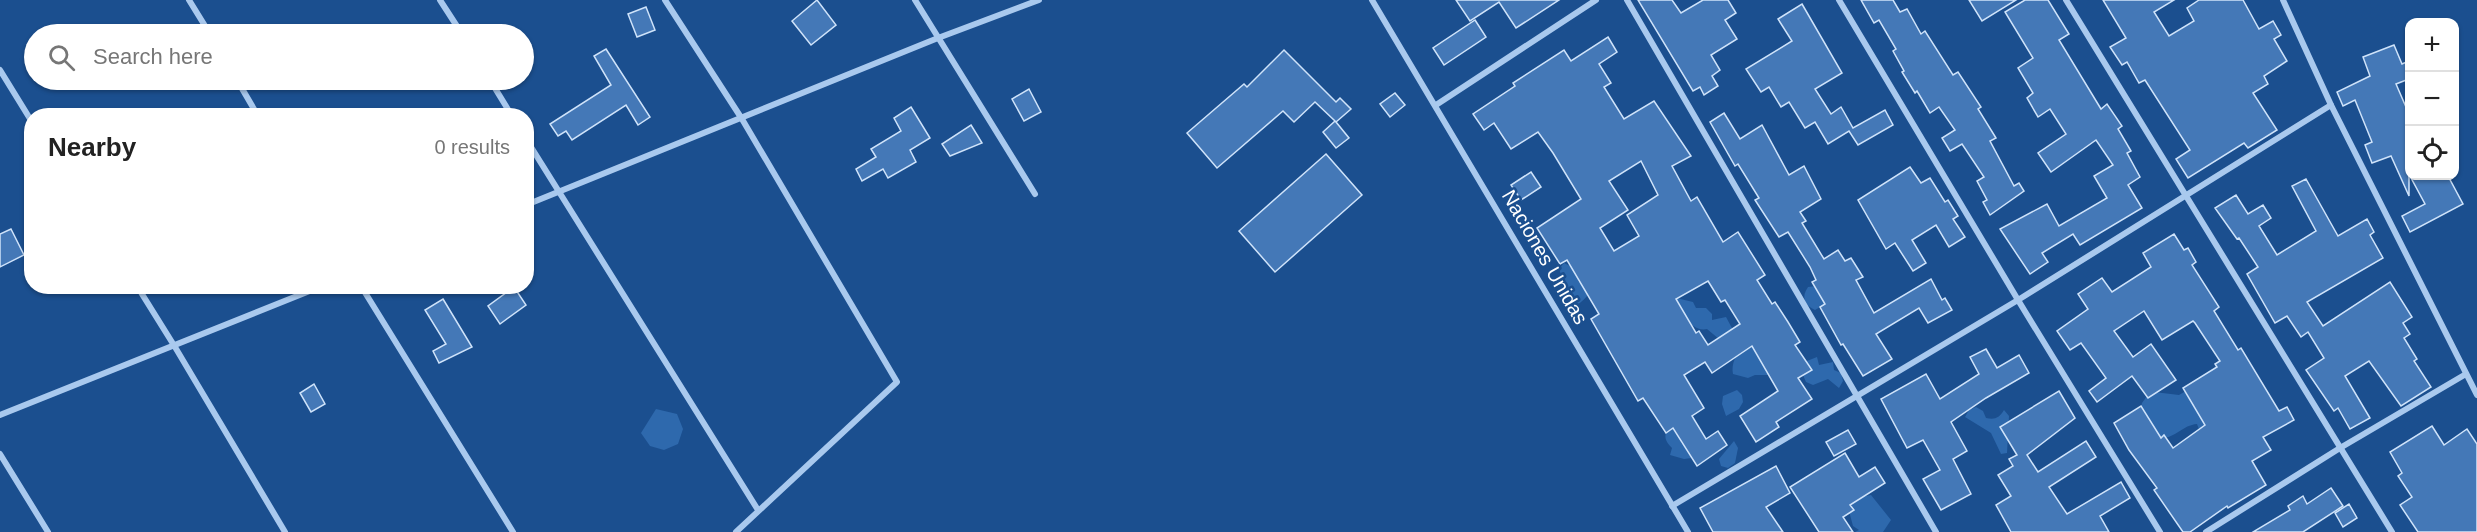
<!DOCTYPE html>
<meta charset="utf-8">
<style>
:root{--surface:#fff;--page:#f6f6f6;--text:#222;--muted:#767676;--line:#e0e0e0}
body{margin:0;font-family:Arial,sans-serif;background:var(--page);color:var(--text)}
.controls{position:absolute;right:18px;top:18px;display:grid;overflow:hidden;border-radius:12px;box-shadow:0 2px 4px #0004}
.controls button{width:54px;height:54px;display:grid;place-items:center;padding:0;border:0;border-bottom:2px solid var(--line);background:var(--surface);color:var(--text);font:30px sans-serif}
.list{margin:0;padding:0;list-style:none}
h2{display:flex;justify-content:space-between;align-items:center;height:78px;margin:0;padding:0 24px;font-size:26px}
h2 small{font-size:20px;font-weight:400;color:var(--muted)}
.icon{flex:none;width:33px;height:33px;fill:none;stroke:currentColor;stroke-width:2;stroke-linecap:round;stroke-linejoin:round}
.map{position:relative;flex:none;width:2477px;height:532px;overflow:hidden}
.search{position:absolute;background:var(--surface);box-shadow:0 2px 4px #0004;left:24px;top:24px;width:510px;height:66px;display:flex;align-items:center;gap:15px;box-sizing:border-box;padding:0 21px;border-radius:33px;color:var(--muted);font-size:22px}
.panel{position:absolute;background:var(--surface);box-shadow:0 2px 4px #0004;left:24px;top:108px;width:510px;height:186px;border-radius:24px}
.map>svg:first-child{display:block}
.green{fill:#2e69ad}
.building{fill:#4478b7;stroke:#cfe3fa;stroke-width:1.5;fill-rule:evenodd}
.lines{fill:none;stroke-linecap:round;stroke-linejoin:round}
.street{stroke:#a9c9ee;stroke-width:6}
.labels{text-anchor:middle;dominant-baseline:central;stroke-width:5;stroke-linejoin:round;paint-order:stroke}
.street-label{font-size:20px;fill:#fff;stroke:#1b4f8f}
</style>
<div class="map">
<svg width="2477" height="532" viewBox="0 0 2477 532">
<rect width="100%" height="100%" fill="#1b4f8f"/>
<!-- green -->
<g class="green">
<path d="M1564,263L1578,270V281L1587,289V296C1580,304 1574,309 1564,302L1567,291L1559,269Z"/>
<path d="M1817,286L1829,302L1815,310C1804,305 1801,297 1808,287Z"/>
<path d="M1672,297L1693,302L1696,308H1706L1712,314V320L1726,317L1733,330L1719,339L1707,329C1691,333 1680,309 1672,297Z"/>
<path d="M1743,346L1758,347L1770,375H1755L1748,378L1733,374C1731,364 1736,354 1743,346Z"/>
<path d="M1817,357L1819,365L1833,362L1834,370L1841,373L1843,381L1839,388L1828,379L1813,385L1806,382L1803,375L1807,361Z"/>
<path d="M2235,386L2200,432L2197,424C2182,425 2174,440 2159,438L2140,413L2142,403L2147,396L2154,392L2179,395L2186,391Z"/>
<path d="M1737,390L1742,395L1743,402L1739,409L1726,416L1722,404L1723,396Z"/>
<path d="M1976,407L1983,411L1986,418C1995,420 1999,418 2004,410L2009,416L2007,453L2001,454L1991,433L1965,417L1969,410Z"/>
<path d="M656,409L677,414L683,429L678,444L664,450L650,446L641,433Z"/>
<path d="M1675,426L1684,436L1681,443L1694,450L1692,458L1684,459L1670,455L1672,448C1665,441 1664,437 1667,429Z"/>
<path d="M1734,441L1738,448L1735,463L1728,468L1721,466L1719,459Z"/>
<path d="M1871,495L1891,520L1883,532H1855L1859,530L1853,526L1849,511L1856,498Z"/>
</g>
<!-- building -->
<g class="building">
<path d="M817,0L836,25L811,45L792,21Z"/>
<path d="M1456,0H1559L1516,28L1499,2L1470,21Z"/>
<path d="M1638,0H1672L1681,13L1703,0H1728L1736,13L1725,20L1737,39L1711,55L1720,70L1712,76L1718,86L1704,95L1700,87L1693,91Z"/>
<path d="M1861,0H1893L1900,12L1907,9L1921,34L1925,31L1953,75L1958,72L1981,107L1978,109L1996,138L1990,141L2014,186L2019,183L2024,191L1990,215L1983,202L1987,200L1977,181L1984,177L1962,144L1950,151L1942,138L1955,130L1939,107L1930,113L1917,91L1915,93L1902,72L1904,71L1893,51L1896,49L1879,20L1874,23Z"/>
<path d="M1969,0H2016L1982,21Z"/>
<path d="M2025,0H2048L2069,34L2059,40L2101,109L2107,104L2122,126L2118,129L2131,151L2127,153L2140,177L2128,185L2142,208L2080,245L2073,234L2042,253L2048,262L2030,274L2000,229L2047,204L2059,226L2107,198L2094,176L2113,165L2096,140L2051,172L2038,153L2066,134L2050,109L2038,117L2027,98L2033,93L2018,68L2033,58L2005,12Z"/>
<path d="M2103,0H2174L2154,12L2169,36L2194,21L2187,8L2199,0H2243L2259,29L2273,21L2281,35L2274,39L2287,61L2264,76L2268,84L2253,93L2277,130L2248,148L2244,143L2188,178L2176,159L2190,150L2145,80L2139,83L2127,62L2122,65L2110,47L2126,38Z"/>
<path d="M1802,4L1842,73L1815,89L1831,114L1841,107L1853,128L1885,110L1893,125L1858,145L1849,131L1828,144L1815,122L1805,128L1789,102L1781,107L1769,87L1761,92L1746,69L1792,41L1778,19Z"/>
<path d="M646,7L655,30L637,37L628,14Z"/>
<path d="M1475,20L1486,37L1444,65L1433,48Z"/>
<path d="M1608,37L1617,52L1599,64L1611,83L1604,87L1624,119L1654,101L1691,156L1672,166L1691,201L1697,197L1723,242L1738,232L1765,275L1757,280L1772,304L1775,302L1788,322L1800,342L1795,345L1812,370L1798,378L1812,399L1776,422L1779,427L1756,442L1740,416L1778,391L1752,346L1712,373L1705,362L1684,375L1704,408L1692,416L1706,439L1718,431L1727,445L1697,466L1673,428L1666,433L1643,398L1638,401L1591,319L1599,314L1567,260L1560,264L1537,228L1581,199L1553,153L1538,132L1511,149L1494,123L1484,130L1473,114L1515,86L1513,83L1564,50L1571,61ZM1641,161L1658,195L1627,215L1639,236L1614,251L1600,228L1628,210L1609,181ZM1708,281L1721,302L1725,300L1740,324L1708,345L1699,331L1696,333L1676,299Z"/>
<path d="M2394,45L2402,64L2409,61V79L2396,84L2409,114V196L2391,156L2372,163L2365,145L2372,142L2355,100L2343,106L2337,92L2370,76L2363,57Z"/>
<path d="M606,49L650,117L638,125L626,105L572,140L566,131L558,136L550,124L611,85L594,56Z"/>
<path d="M1284,50L1336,102L1340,98L1351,109L1336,122L1349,138L1336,148L1323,132L1335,121L1315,102L1294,122L1283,111L1217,168L1187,133L1244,84L1247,87Z"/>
<path d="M1029,89L1041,112L1024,121L1012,99Z"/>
<path d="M1395,93L1405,105L1390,117L1380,104Z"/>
<path d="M911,107L930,138L910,150L916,162L888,178L883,169L862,181L856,169L876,157L871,149L901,131L894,118Z"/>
<path d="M1724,113L1740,139L1762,125L1789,175L1804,166L1821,199L1800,212L1806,221L1802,223L1824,259L1838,250L1845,261L1851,258L1863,277L1856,280L1874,313L1931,279L1942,300L1945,298L1952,310L1928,323L1919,308L1876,334L1892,359L1863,376L1843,344L1841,345L1820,307L1825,304L1812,282L1816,280L1810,267L1788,232L1779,237L1755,200L1759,198L1738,164L1735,166L1710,122Z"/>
<path d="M971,125L982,143L950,156L942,144Z"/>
<path d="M1326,154L1362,195L1275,272L1239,231Z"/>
<path d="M1910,167L1921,183L1930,178L1945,202L1948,200L1958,216L1953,219L1965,237L1949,247L1936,225L1912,240L1926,263L1913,271L1895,243L1886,249L1858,200Z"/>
<path d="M1531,172L1541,187L1521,200L1511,185Z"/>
<path d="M2410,176H2448L2463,204L2410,232L2402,216L2425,204Z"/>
<path d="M2306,179L2338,236L2367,219L2374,232L2370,235L2383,258L2307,302L2323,326L2390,282L2412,317L2403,323L2410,334L2404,338L2417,359L2414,361L2431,387L2401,406L2369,361L2345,376L2370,418L2350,429L2338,408L2334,411L2306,370L2324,358L2308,332L2301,337L2287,316L2275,323L2247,274L2258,267L2239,238L2237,239L2215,208L2236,195L2248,214L2263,205L2271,218L2259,226L2277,255L2316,231L2292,186Z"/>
<path d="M11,229L24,255L0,267V234Z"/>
<path d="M2174,234L2184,250L2188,248L2196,262L2192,265L2219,307L2214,311L2238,350L2241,348L2279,411L2287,407L2294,420L2263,437L2271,450L2252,461L2266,485L2228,508L2227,506L2190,532H2183L2154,490L2157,488L2129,450L2114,423L2141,406L2161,438L2164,435L2173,448L2205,425L2183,388L2217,367L2215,364L2220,361L2195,323L2193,321L2162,340L2144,311L2114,331L2133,357L2151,344L2176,380L2148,398L2132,376L2097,402L2089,391L2106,378L2081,343L2070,350L2057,331L2088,309L2078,294L2102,278L2112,292L2151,267L2143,253Z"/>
<path d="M514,287L526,305L500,324L488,306Z"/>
<path d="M443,299L472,347L439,363L433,351L446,344L425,310Z"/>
<path d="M1986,349L1997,368L2019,355L2029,373L1986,398L1951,422L1967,451L1953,459L1971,494L1941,510L1923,479L1940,470L1923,440L1907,448L1881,399L1926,374L1940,399L1979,374L1970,357Z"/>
<path d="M314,384L325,404L311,412L300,393Z"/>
<path d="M2059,391L2075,418L2027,455L2038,472L2086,441L2096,457L2049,487L2067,514L2121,482L2130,498L2100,516L2109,532H2011L1996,505L2011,496L1998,475L2013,466L2009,459L2017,455L2000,427Z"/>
<path d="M2432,426L2444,445L2467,429L2477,444V532H2418L2400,505L2412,497L2398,476L2402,473L2390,452Z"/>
<path d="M1848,430L1856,444L1834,456L1826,442Z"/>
<path d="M1845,453L1859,477L1875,467L1885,483L1850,505L1854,510L1843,517L1853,532H1819L1790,487Z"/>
<path d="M1776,466L1790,493L1766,507L1783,532H1713L1700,508Z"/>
<path d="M2331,488L2343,506L2303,532H2253L2290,510L2288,506L2303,496L2307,504Z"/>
<path d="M2349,504L2357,518L2343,527L2335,513Z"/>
</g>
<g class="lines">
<!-- street -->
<g class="street">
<path d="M189,0L210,34"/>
<path d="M440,0L462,34"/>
<path d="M665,0L742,119L897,382L736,532"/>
<path d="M915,0L1035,194"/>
<path d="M1372,0L1688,532"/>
<path d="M1627,0L1936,532"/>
<path d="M1839,0L2018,300L2160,532"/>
<path d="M2066,0L2392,532"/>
<path d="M2283,0L2331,105L2477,395"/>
<path d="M0,70L32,122"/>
<path d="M237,80L258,116"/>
<path d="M490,80L512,116"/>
<path d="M1436,105L1596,0"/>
<path d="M526,139L758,510"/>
<path d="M526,205L938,38L1039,0"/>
<path d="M137,286L175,347L285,532"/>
<path d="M361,286L513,532"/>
<path d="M0,415L322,286"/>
<path d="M0,454L48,532"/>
<path d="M1672,506L2018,300L2331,105"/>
<path d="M2206,532L2340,448L2466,374"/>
</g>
</g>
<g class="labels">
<!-- street labels -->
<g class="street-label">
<text transform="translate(1545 257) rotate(60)">Naciones Unidas</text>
</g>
</g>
</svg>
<div class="controls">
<button>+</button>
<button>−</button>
<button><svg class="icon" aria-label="locate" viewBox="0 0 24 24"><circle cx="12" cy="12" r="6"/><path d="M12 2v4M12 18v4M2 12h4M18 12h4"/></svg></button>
</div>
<div class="search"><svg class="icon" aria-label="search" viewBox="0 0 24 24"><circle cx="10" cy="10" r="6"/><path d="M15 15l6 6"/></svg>Search here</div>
<section class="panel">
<h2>Nearby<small>0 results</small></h2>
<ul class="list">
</ul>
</section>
</div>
